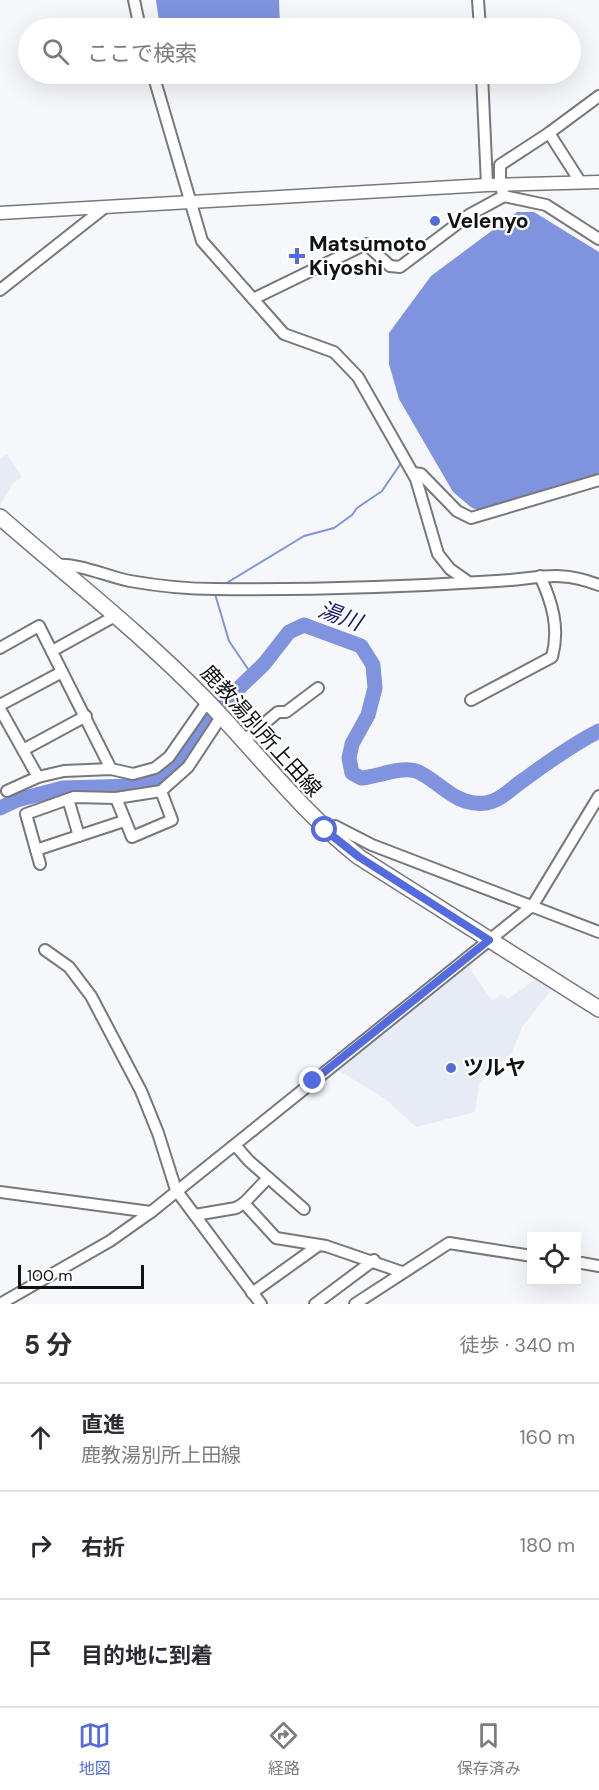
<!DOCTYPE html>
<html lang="ja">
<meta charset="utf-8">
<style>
:root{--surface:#fff;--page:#f2f2f3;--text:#2b2b33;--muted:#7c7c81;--line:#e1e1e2;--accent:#546be0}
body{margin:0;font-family:"DM Sans","Noto Sans JP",sans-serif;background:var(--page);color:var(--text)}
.controls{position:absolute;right:18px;bottom:18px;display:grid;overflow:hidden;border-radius:0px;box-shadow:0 6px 24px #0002}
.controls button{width:54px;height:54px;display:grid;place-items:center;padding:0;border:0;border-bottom:2px solid var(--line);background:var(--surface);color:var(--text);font:30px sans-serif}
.scale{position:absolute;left:18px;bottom:15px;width:126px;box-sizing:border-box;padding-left:6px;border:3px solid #101112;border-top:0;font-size:16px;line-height:21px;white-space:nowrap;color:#101112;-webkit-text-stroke:4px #fff;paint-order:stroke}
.stop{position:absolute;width:18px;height:18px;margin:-14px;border:4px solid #546be0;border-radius:50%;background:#fff}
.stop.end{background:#546be0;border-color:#fff;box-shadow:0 2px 6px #0008}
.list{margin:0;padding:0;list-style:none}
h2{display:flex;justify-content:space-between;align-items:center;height:78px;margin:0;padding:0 24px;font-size:26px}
h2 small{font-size:20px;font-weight:400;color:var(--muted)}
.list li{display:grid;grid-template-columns:39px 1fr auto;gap:18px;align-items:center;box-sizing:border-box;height:108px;padding:0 24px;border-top:2px solid var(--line)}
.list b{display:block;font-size:22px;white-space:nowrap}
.list p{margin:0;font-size:20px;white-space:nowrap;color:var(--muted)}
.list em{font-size:20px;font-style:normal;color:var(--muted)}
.icon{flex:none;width:33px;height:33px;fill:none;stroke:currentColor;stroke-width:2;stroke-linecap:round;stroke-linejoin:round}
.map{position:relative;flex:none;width:599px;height:1304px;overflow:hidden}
.search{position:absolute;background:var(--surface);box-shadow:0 6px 24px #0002;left:18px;right:18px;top:18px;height:66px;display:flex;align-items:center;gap:15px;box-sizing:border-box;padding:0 21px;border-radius:33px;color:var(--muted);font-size:22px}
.sheet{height:402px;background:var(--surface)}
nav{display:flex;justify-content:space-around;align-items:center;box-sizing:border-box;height:84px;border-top:2px solid var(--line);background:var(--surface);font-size:16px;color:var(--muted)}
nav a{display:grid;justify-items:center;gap:3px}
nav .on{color:var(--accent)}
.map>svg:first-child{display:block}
.built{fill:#e7ebf6}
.water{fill:#7f93de}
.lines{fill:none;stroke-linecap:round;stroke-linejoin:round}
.stream{stroke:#7f93de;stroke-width:2}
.river{stroke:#7f93de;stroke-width:15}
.minor-casing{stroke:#77787c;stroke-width:14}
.tertiary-casing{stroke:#77787c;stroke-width:15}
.secondary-casing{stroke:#77787c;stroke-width:18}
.minor{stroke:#fff;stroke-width:10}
.tertiary{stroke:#fff;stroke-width:12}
.secondary{stroke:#fff;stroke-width:15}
.route{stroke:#546be0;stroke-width:8}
.poi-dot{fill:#546be0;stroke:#fff;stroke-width:2}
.labels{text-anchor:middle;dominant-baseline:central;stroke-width:4.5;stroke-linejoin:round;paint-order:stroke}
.poi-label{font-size:21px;font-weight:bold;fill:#101112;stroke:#fff;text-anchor:start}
.street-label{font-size:21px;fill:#101112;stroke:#fff}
.water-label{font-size:22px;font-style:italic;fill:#171b71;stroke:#fff}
</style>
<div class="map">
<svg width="599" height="1304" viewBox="0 0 599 1304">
<rect width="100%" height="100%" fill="#f5f7fb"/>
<!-- built -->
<g class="built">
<path d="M7,454L22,477L12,484L0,506V459Z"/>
<path d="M467,964L492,1001L502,994L508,999L536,979L552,989L522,1027L512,1052L479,1083L475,1112L416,1127L384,1098L336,1069Z"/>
</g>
<!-- water -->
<g class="water">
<path d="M156,0H279L280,28H160Z"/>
<path d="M517,212H534L599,252V473L538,496L481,510L472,508L453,492L399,399L389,364V333L431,276Z"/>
</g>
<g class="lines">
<!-- stream -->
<g class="stream">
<path d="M225,584L304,536L334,528L352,515L357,508L382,491L401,463"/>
<path d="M215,594L229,641L252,675"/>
</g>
<!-- river -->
<path class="river" d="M0,808L17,800L63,788L136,786L160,779L178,764L212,714L264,664L289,632L304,625L361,646L373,665L375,688L368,715L352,744L349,758L352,773L361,778C377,777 400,766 416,771C438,779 454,807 486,803C501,801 512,787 525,779C548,762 573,744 599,731"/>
<defs>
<g id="minor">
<path d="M134,0L140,28"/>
<path d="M478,0L480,28"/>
<path d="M153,74L202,241L284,334L334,352L358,377L416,479L438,554L450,569L467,581"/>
<path d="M482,74L487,185"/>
<path d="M581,183L549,133L599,96"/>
<path d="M504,196L546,205L599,239"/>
<path d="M0,290L104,208"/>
<path d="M253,299L366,244L390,266L400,267L469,215L504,196L500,185V165L549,133"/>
<path d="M413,473L421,474L457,511L471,518L599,480"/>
<path d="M55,565C80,563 105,576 130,581C158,586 187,589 216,589C309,590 403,587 497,581C539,579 557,569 599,585"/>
<path d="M0,648L39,626L111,769"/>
<path d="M52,651L117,615"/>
<path d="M471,700L552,657C560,628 552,602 540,576"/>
<path d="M0,705L62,672"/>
<path d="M0,709L38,777"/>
<path d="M243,741L278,712H286L318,688"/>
<path d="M23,750L86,716"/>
<path d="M7,791L38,777L64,771L111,769L133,774L155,768L169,757L208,701"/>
<path d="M116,798L132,837L172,820L161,791"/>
<path d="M68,799L79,836"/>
<path d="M325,830L335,826L372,845L599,932"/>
<path d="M36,850L124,821"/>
<path d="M40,864L26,814L74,797L116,798L161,791L188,767L221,717"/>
<path d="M45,950L69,967L91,996L141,1091L158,1133L176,1190L261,1304"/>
<path d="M235,1145L249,1161L304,1209"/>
<path d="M0,1192L151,1212"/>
<path d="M244,1203L268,1178"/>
<path d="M195,1215L236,1208L244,1203L276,1238L326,1246L402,1272"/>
<path d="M576,1262L599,1266"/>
<path d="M252,1293L319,1245"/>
<path d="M0,1304L110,1241L151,1212L533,905L599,796"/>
<path d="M315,1304L374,1260"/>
<path d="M355,1304L449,1243L532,1256"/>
</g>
<path id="tertiary" d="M0,213L487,185L599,182"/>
<path id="secondary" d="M0,517C70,578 142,634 207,701C258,754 301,811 359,857L599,1009"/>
</defs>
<!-- minor casing -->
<use href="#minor" class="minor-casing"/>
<!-- tertiary casing -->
<use href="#tertiary" class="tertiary-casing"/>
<!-- secondary casing -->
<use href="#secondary" class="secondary-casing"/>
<!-- minor -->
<use href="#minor" class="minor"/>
<!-- tertiary -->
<use href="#tertiary" class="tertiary"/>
<!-- secondary -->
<use href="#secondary" class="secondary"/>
</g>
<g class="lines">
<!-- route -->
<path class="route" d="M313,1081L489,940L359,857L325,830"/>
</g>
<!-- markers -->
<g class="poi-dot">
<circle cx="435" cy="221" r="6"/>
<path d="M294 247h6v6h6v6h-6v6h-6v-6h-6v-6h6z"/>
<circle cx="451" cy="1068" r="6"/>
</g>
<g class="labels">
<!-- poi labels -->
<g class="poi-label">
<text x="447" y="221">Velenyo</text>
<text x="309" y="244">Matsumoto<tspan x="309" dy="24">Kiyoshi</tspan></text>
<text x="463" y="1068">ツルヤ</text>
</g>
<!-- street labels -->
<g class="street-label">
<text transform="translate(261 731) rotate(48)">鹿教湯別所上田線</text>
</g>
<!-- water labels -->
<g class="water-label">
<text transform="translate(340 616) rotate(20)">湯川</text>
</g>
</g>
</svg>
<div class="controls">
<button><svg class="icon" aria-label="locate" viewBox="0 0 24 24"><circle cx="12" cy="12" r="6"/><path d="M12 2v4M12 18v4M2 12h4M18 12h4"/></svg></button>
</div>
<div class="scale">100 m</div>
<div class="stop" style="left:325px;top:830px"></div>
<div class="stop end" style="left:313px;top:1081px"></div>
<div class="search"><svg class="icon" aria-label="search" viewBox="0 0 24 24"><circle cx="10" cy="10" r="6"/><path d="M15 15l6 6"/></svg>ここで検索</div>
</div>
<section class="sheet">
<h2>5 分<small>徒歩 · 340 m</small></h2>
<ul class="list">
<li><svg class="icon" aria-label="ahead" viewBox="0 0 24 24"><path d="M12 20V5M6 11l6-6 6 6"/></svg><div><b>直進</b><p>鹿教湯別所上田線</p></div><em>160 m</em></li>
<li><svg class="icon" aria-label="right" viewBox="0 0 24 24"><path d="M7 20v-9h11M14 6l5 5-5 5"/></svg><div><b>右折</b></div><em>180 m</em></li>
<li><svg class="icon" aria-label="arrive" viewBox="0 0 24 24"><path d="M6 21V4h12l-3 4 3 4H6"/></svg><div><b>目的地に到着</b></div></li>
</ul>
</section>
<nav>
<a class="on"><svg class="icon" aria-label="map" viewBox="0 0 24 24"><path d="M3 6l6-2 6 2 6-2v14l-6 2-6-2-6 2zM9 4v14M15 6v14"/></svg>地図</a>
<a><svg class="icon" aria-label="directions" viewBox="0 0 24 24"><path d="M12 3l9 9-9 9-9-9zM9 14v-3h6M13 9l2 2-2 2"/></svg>経路</a>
<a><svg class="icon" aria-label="saved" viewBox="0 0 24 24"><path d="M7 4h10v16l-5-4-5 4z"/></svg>保存済み</a>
</nav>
